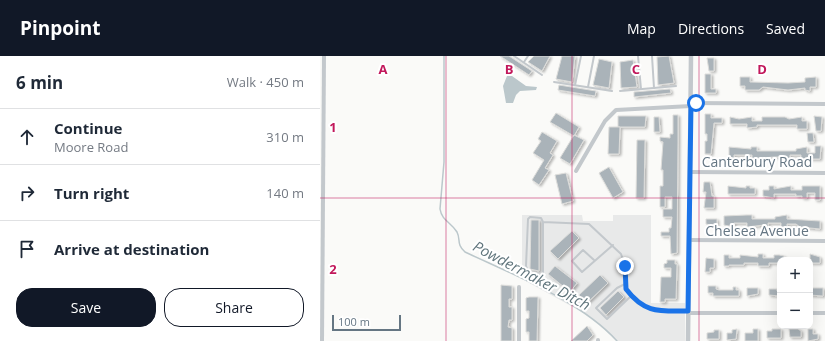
<!DOCTYPE html>
<meta charset="utf-8">
<style>
:root{--surface:#fff;--page:#f6f6f7;--text:#1f2937;--muted:#747a83;--line:#e0e1e3;--accent:#111827}
body{margin:0;font-family:"Open Sans",sans-serif;background:var(--page);color:var(--text)}
.controls{position:absolute;right:12px;bottom:12px;display:grid;overflow:hidden;border-radius:8px;box-shadow:0 4px 16px #0002}
.controls button{width:36px;height:36px;display:grid;place-items:center;padding:0;border:0;border-bottom:1px solid var(--line);background:var(--surface);color:var(--text);font:20px sans-serif}
.scale{position:absolute;left:12px;bottom:10px;width:69px;box-sizing:border-box;padding-left:4px;border:2px solid #657683;border-top:0;font-size:11px;line-height:14px;white-space:nowrap;color:#657683;-webkit-text-stroke:3px #fff;paint-order:stroke}
.stop{position:absolute;width:12px;height:12px;margin:-9px;border:3px solid #1a73e8;border-radius:50%;background:#fff}
.stop.end{background:#1a73e8;border-color:#fff;box-shadow:0 1px 4px #0008}
.list{margin:0;padding:0;list-style:none}
h2{display:flex;justify-content:space-between;align-items:center;height:52px;margin:0;padding:0 16px;font-size:17px}
h2 small{font-size:13px;font-weight:400;color:var(--muted)}
.list li{display:grid;grid-template-columns:26px 1fr auto;gap:12px;align-items:center;box-sizing:border-box;height:56px;padding:0 16px;border-top:1px solid var(--line)}
.list b{display:block;font-size:15px;white-space:nowrap}
.list p{margin:0;font-size:13px;white-space:nowrap;color:var(--muted)}
.list em{font-size:13px;font-style:normal;color:var(--muted)}
.actions{display:flex;gap:8px;padding:12px 16px}
.actions a{flex:1;padding:9px 0;border:1px solid var(--accent);border-radius:16px;text-align:center;font-size:14px;color:var(--accent)}
.actions .main{background:var(--accent);color:#fff}
.icon{flex:none;width:22px;height:22px;fill:none;stroke:currentColor;stroke-width:2;stroke-linecap:round;stroke-linejoin:round}
.map{position:relative;flex:none;width:505px;height:285px;overflow:hidden}
header{display:flex;align-items:center;gap:24px;box-sizing:border-box;height:56px;padding:0 20px;background:var(--accent);color:#fff}
header strong{font-size:19px}
nav{display:flex;gap:22px;margin-inline-start:auto;font-size:14px}
main{display:flex}
aside{flex:1;background:var(--surface)}
.map>svg:first-child{display:block}
.built{fill:#e8e9e9}
.water{fill:#bbc7cb}
.lines{fill:none;stroke-linecap:round;stroke-linejoin:round}
.stream{stroke:#bbc7cb;stroke-width:1.5}
.building{fill:#aab3b9;stroke:#dcdcda;filter:url(#shadow)}
.service{stroke:#c3c8cc;stroke-width:2}
.minor{stroke:#c3c8cc;stroke-width:4}
.tertiary{stroke:#c3c8cc;stroke-width:4.5}
.route{stroke:#1a73e8;stroke-width:5}
.grid{fill:none;stroke:#c2185b;stroke-width:1;stroke-opacity:0.55}
.labels{text-anchor:middle;dominant-baseline:central;stroke-width:4;stroke-linejoin:round;paint-order:stroke}
.street-label{font-size:14px;fill:#657683;stroke:#fff}
.water-label{font-size:15px;font-style:italic;fill:#60757c;stroke:#fff}
.grid-label{font-size:13px;text-anchor:middle;font-weight:bold;fill:#c2185b;stroke:#fff;stroke-width:4;stroke-linejoin:round;paint-order:stroke}
</style>
<header>
<strong>Pinpoint</strong>
<nav><a>Map</a><a>Directions</a><a>Saved</a></nav>
</header>
<main>
<aside>
<h2>6 min<small>Walk · 450 m</small></h2>
<ul class="list">
<li><svg class="icon" aria-label="ahead" viewBox="0 0 24 24"><path d="M12 20V5M6 11l6-6 6 6"/></svg><div><b>Continue</b><p>Moore Road</p></div><em>310 m</em></li>
<li><svg class="icon" aria-label="right" viewBox="0 0 24 24"><path d="M7 20v-9h11M14 6l5 5-5 5"/></svg><div><b>Turn right</b></div><em>140 m</em></li>
<li><svg class="icon" aria-label="arrive" viewBox="0 0 24 24"><path d="M6 21V4h12l-3 4 3 4H6"/></svg><div><b>Arrive at destination</b></div></li>
</ul>
<div class="actions"><a class="main">Save</a><a>Share</a></div>
</aside>
<div class="map">
<svg width="505" height="285" viewBox="0 0 505 285">
<defs>
<filter id="shadow"><feDropShadow dx="2" dy="1.5" stdDeviation="1" flood-color="#0004"/></filter>
</defs>
<rect width="100%" height="100%" fill="#fafaf8"/>
<!-- built -->
<path class="built" d="M202,159H262L263,165H293V159H331V247H365V285H297L271,261L202,223Z"/>
<!-- water -->
<path class="water" d="M187,20H192L206,30L217,31L216,34L200,35L196,39L193,47H186L183,30Z"/>
<g class="lines">
<!-- stream -->
<path class="stream" d="M124,0V106L120,153C122,165 131,166 137,176C141,184 136,188 145,196C194,219 261,245 297,285"/>
</g>
<!-- building -->
<g class="building">
<path d="M180,0H189L212,15L209,19Z"/>
<path d="M214,0H230L222,15L208,6Z"/>
<path d="M242,0H255L252,26L236,23Z"/>
<path d="M349,0L354,27L338,29L337,1Z"/>
<path d="M387,2H394V15H389Z"/>
<path d="M279,3L292,6L289,32L273,29Z"/>
<path d="M313,4L317,31L301,32L300,6Z"/>
<path d="M385,18H391V33H396V37H385Z"/>
<path d="M420,21H430V26L468,27L485,26V22L496,21V31H490V35L485,34V32L468,34L443,31L439,34H425V30H420Z"/>
<path d="M239,29L276,35L275,40L238,34Z"/>
<path d="M350,33L351,37L314,41V36Z"/>
<path d="M236,57L259,71L254,80L230,66Z"/>
<path d="M385,58H391V62H402V67H394L391,98H385V85H387V78H385Z"/>
<path d="M353,59H358V85L357,197L351,198L350,180H341V176H349V172H351L352,161H343V153H352V141H345V151H340V130H343V114H341L343,86L340,85V81L350,82V78H353Z"/>
<path d="M298,60H326L325,71H298Z"/>
<path d="M494,60L502,61L501,75H496Z"/>
<path d="M334,61H339L340,76H334Z"/>
<path d="M410,61L419,63L432,61V65H442V61H465L469,63L482,61V65H487V73H477V69H437V71L427,72V68H410Z"/>
<path d="M289,71H300L299,98H288Z"/>
<path d="M222,76L237,85L230,97L233,99L225,112L229,114L219,129L212,124L224,104L213,97L221,85L218,83Z"/>
<path d="M487,77H493L494,86H488Z"/>
<path d="M254,79L264,84L250,108L240,102Z"/>
<path d="M317,84H325L324,142H316Z"/>
<path d="M495,90H501L500,103H481V99H470V103H466V101H454L432,103V99H414V103H409V91L431,93V91H437V95H476V93L487,91V97H495Z"/>
<path d="M289,111L303,136L293,142L279,117Z"/>
<path d="M246,117L253,145L242,148L235,119Z"/>
<path d="M384,126H390L392,140H394V152H384L386,136H383Z"/>
<path d="M408,130L426,132V130H430V132H435V138H408Z"/>
<path d="M449,130H454V133L471,130V134H482V130H500V144H495V137H487V142H482V140H476V138H454V142L443,140V134H449Z"/>
<path d="M427,159H432V163H455V161L467,159V163L500,165V173L480,171L476,168H467V171H461V167H448V171H444V169L427,171V167H414V171L404,169V160Z"/>
<path d="M386,163H397V170L386,168Z"/>
<path d="M211,164H219V215L210,213Z"/>
<path d="M252,175L259,182L238,203L230,195Z"/>
<path d="M438,198H443V202H454V199H459L464,200V204H460V207H449V210H438V207H424V209H409V210H404V199H409V202H420V199L438,201Z"/>
<path d="M490,198L500,201V207H490Z"/>
<path d="M386,202L394,203V212H390V216H385Z"/>
<path d="M347,204H355V208H357L356,243H345V246H340L341,221H351V212H344V208L347,207Z"/>
<path d="M235,210L257,227L250,236L228,218Z"/>
<path d="M280,219L288,227L267,247L259,239Z"/>
<path d="M181,229L192,230V243H189V251H192V264H189L188,271L192,272V285H181Z"/>
<path d="M388,230H396V233L399,234H413V231H416V234H419V240H393V237H388Z"/>
<path d="M427,232H438V238L427,240Z"/>
<path d="M490,232H503V240L490,239Z"/>
<path d="M449,233H457V235H460V240L449,239Z"/>
<path d="M298,235L304,241L286,259L280,252Z"/>
<path d="M209,241H218L217,285H209V276H206V263L209,262V255H206V242Z"/>
<path d="M267,270L273,279L267,285H251Z"/>
<path d="M417,273L416,283L407,284V277H412V274Z"/>
<path d="M433,273H438V285H425V277H433Z"/>
<path d="M452,273H461V282H447V275H452Z"/>
<path d="M469,273H478L481,275V281H470Z"/>
<path d="M488,273H493V278H498V283L488,285Z"/>
<path d="M394,274H399V283H387V277L394,276Z"/>
</g>
<g class="lines">
<!-- service -->
<g class="service">
<path d="M194,0L222,19"/>
<path d="M318,0L321,33"/>
<path d="M332,0L334,32"/>
<path d="M204,6L208,0"/>
<path d="M234,26L292,35"/>
<path d="M255,29L261,0"/>
<path d="M268,31L274,0"/>
<path d="M300,35L356,30"/>
<path d="M223,166L221,162L210,161L208,163L206,210L209,218L223,219V166L269,168L301,198L305,210L307,233L320,248L332,254L367,255"/>
<path d="M274,204L263,194L252,205L262,216L293,189"/>
<path d="M305,228L297,232L276,252L287,263L311,240"/>
</g>
<!-- minor -->
<g class="minor">
<path d="M371,47L505,48"/>
<path d="M256,115L285,65L296,54L371,50"/>
<path d="M370,116L505,117"/>
<path d="M369,184L505,185"/>
<path d="M368,257H460"/>
<path d="M490,257H505"/>
<path d="M2,285L4,0"/>
<path d="M199,285V231"/>
<path d="M278,285V284"/>
</g>
<!-- tertiary -->
<path class="tertiary" d="M368,285L371,0"/>
</g>
<g class="lines">
<!-- route -->
<path class="route" d="M305,210L306,233C325,258 340,255 368,255L371,47H376"/>
</g>
<!-- grid -->
<path class="grid" d="M126,0V285M252,0V285M379,0V285M0,142H505"/>
<g class="labels">
<!-- street labels -->
<g class="street-label">
<text x="437" y="105">Canterbury Road</text>
<text x="437" y="174">Chelsea Avenue</text>
</g>
<!-- water labels -->
<g class="water-label">
<text transform="translate(212 219) rotate(28)">Powdermaker Ditch</text>
</g>
</g>
<g class="grid-label">
<text x="63" y="18">A</text>
<text x="189" y="18">B</text>
<text x="316" y="18">C</text>
<text x="442" y="18">D</text>
<text x="13" y="76">1</text>
<text x="13" y="218">2</text>
</g>
</svg>
<div class="controls">
<button>+</button>
<button>−</button>
</div>
<div class="scale">100 m</div>
<div class="stop" style="left:376px;top:47px"></div>
<div class="stop end" style="left:305px;top:210px"></div>
</div>
</main>
